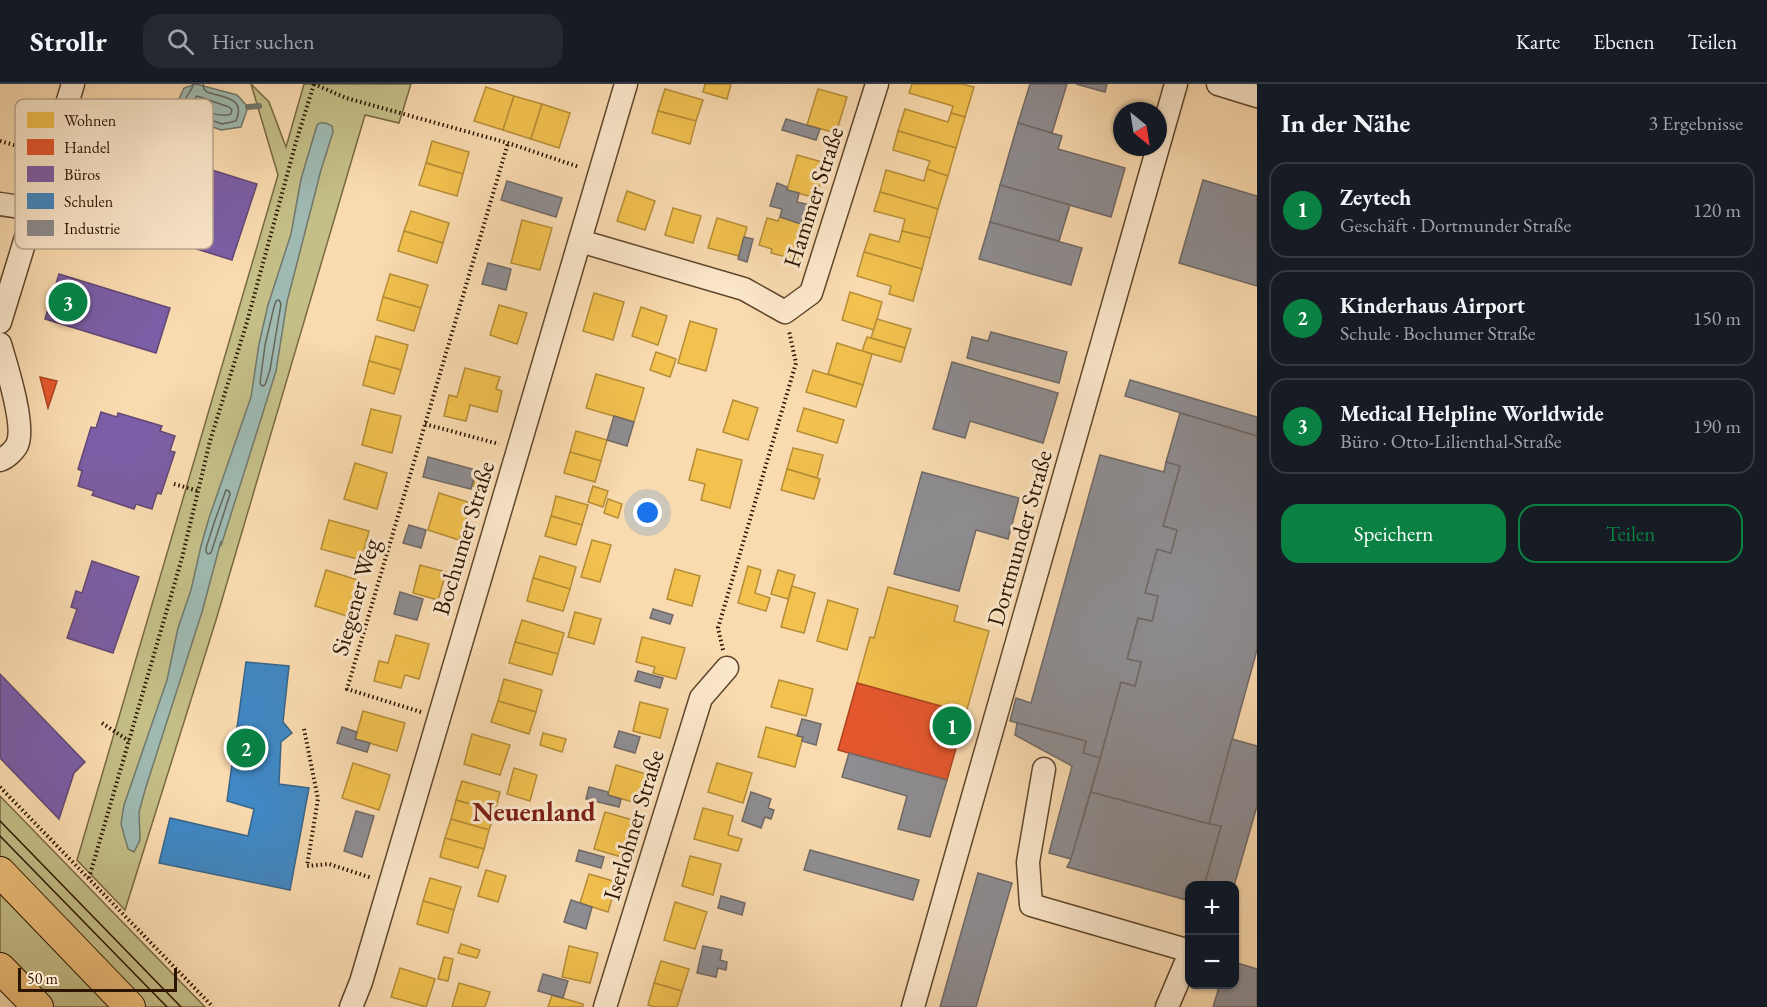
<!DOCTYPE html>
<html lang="de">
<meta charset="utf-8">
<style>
:root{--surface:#171b24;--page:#242831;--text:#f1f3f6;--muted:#9ea1a6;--line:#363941;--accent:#0b8043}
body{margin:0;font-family:"EB Garamond",serif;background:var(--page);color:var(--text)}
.controls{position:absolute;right:18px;bottom:18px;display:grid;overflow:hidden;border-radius:12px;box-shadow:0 2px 4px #0004}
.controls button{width:54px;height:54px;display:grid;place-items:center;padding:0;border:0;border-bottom:2px solid var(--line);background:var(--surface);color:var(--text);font:30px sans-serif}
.compass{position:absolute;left:1113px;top:18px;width:54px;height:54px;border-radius:50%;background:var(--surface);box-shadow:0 2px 4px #0004;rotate:150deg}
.scale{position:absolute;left:18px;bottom:15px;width:159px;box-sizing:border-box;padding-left:6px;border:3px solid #2b1400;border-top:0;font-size:16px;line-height:21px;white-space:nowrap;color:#2b1400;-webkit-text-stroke:4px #fce8cc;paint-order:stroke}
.you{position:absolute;left:648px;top:429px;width:21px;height:21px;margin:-15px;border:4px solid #fff;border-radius:50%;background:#1a73e8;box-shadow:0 0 0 9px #1a73e833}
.badge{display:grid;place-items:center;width:39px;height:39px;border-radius:50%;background:var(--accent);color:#fff;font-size:20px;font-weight:700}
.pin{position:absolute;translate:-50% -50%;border:3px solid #fff;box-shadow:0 2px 6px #0006}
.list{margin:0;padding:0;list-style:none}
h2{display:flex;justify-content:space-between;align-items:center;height:78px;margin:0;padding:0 24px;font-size:26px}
h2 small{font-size:20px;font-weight:400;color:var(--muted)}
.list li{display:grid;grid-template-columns:39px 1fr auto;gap:18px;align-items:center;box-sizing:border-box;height:96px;margin:0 12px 12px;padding:0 12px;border:2px solid var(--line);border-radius:18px}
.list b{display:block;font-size:22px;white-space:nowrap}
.list p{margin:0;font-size:20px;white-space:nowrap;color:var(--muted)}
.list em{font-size:20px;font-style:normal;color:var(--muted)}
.actions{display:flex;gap:12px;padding:18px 24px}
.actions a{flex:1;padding:14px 0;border:2px solid var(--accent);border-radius:18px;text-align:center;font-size:21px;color:var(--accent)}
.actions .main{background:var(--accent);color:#fff}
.icon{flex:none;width:33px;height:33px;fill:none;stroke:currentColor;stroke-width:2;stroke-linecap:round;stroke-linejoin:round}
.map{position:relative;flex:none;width:1257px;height:923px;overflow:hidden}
header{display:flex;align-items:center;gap:36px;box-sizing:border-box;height:84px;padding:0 30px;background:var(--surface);border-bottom:2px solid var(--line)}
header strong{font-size:28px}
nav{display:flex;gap:33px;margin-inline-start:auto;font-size:21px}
.search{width:420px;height:54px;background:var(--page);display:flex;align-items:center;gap:15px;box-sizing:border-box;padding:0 21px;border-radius:18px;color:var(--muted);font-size:22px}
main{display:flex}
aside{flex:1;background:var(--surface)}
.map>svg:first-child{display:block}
.green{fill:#c4be87;stroke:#786944;stroke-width:1.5}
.water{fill:#9fbab2;stroke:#71786b;stroke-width:1.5}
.homes{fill:#f2c14e;stroke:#b68d37;stroke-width:1.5}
.shops{fill:#e4572e;stroke:#ac4320;stroke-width:1.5}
.offices{fill:#7b5ea7;stroke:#634875;stroke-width:1.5}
.schools{fill:#3f88c5;stroke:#39658a;stroke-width:1.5}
.industry{fill:#8d8d92;stroke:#706966;stroke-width:1.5}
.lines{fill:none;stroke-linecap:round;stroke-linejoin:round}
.shore{stroke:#656759;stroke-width:1.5}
.stream{stroke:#71786b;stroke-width:6}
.minor-casing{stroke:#5f462c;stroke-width:25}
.major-casing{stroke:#2b1400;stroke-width:32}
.path{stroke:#2b1400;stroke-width:4;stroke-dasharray:1.5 3;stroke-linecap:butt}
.minor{stroke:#fce8cc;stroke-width:22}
.major{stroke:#edbe78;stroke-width:30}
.tram{stroke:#2b1400;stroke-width:1.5}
.labels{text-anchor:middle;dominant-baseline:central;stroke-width:6;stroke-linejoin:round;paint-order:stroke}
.street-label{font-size:24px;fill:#2b1400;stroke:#fce8cc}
.quarter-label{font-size:27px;font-weight:bold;fill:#7a1f14;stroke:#fce8cc}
.key{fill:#fce8cc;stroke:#bda88f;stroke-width:1.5}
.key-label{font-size:16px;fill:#2b1400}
</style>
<header>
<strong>Strollr</strong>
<div class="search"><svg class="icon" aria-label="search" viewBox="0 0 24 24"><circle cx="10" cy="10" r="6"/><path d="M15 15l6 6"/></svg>Hier suchen</div>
<nav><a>Karte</a><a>Ebenen</a><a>Teilen</a></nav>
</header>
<main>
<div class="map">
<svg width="1257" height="923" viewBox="0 0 1257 923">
<rect width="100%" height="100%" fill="#fadbb0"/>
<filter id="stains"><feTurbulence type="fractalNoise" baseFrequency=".00333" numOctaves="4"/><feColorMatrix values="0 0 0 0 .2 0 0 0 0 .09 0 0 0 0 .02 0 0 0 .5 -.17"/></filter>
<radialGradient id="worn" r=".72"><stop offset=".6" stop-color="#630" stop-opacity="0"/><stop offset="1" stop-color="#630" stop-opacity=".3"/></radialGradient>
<!-- green -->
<g class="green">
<path d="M251,0L269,18L286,63L304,0H411L399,39L365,31L216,536L125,826L77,776L278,91Z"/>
<path d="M0,712L205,923H145L0,774Z"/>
<path d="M0,804L116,923H53L0,869Z"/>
</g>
<!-- water -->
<g class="water">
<path d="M196,0L237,11L248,23L241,43L221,46L188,34L178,17L184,4Z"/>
<path d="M320,39H326L332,42L333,48L321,86L287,218L276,287L221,462V457L202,528L145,706L139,728L140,756L134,768L128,765L121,740L124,721L167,596L178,544L191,506L201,462L209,434L251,313L259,260L268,221L291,150L301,95L317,41Z"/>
</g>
<!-- homes -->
<g class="homes">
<path d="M705,0H731L727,15L703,8Z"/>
<path d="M912,0H962L974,3L965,33L951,29L953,22L909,9Z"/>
<path d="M486,3L514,12L503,46L474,37Z"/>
<path d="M665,5L703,16L696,37L658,27Z"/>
<path d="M818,5L847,13L836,49L807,41Z"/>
<path d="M514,12L542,20L531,55L503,46Z"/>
<path d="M542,20L570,29L559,64L531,55Z"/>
<path d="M905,25L948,38L951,29L965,33L956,64L898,47Z"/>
<path d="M658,27L696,37L690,60L652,49Z"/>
<path d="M898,47L956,64L948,92L927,85L930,77L893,66Z"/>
<path d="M432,57L469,68L463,90L426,79Z"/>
<path d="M797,71L826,79L816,114L787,106Z"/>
<path d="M426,79L463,90L457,112L419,101Z"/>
<path d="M927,85L948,92L938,125L880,108L886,86L924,97Z"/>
<path d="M627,107L655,117L645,146L617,137Z"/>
<path d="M880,108L938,125L930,154L902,147L905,135L874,127Z"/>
<path d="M673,124L701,132L693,159L665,151Z"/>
<path d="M411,127L449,139L443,159L404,147Z"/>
<path d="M780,133L808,141L798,176L771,169L772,165L759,161L767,134L778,137Z"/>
<path d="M717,134L747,143L739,172L708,164Z"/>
<path d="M522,136L552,144L540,186L511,179Z"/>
<path d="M404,147L443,159L437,179L398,167Z"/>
<path d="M902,147L930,154L922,185L864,168L870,150L899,158Z"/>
<path d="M864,168L922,185L913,217L889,210L891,202L857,192Z"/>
<path d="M390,190L428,201L421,224L383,213Z"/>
<path d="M850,208L882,218L874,246L842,236Z"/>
<path d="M594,209L624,218L613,256L583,247Z"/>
<path d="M383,213L421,224L414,247L377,236Z"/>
<path d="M499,221L527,229L517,260L490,251Z"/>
<path d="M641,223L667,232L658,261L632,252Z"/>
<path d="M877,235L911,245L905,264L871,254Z"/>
<path d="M690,237L717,245L706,287L678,279Z"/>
<path d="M376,252L408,261L401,286L369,277Z"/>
<path d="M867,253L905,264L901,278L862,267Z"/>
<path d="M837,259L872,270L863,301L828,290Z"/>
<path d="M656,268L676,275L670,293L650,286Z"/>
<path d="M369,277L401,286L394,310L363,301Z"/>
<path d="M465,284L500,293L496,305L502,307L497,328L470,321L466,337L444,332L449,311L457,313Z"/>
<path d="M813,286L863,301L856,323L806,308Z"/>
<path d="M596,290L644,304L634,338L586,324Z"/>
<path d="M733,316L758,324L748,356L723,348Z"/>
<path d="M804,324L844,336L837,359L797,347Z"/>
<path d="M371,325L401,332L392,369L362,361Z"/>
<path d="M576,347L607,356L601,377L570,368Z"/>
<path d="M793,364L823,371L817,394L787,385Z"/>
<path d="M697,365L742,376L730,424L701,416L705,400L689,396Z"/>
<path d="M570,368L601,377L595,398L564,389Z"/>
<path d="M355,379L387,389L377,425L344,415Z"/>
<path d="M787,385L820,395L814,415L781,406Z"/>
<path d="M476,390L487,393L484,405L473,402Z"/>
<path d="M593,402L608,407L603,423L588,418Z"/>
<path d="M439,409L471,419L459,456L428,446Z"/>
<path d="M556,412L588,421L582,441L551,432Z"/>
<path d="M608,415L622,420L618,434L604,429Z"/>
<path d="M551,432L582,441L576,461L545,452Z"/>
<path d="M329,436L369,447L361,476L321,465Z"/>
<path d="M592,456L611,461L600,498L581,493Z"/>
<path d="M540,472L576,483L570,505L533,494Z"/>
<path d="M420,481L446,488L438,516L413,509Z"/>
<path d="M748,482L761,486L755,509L770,514L766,527L738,519Z"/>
<path d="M675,485L700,492L692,522L667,515Z"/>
<path d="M326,486L361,497L350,533L315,522Z"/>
<path d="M778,486L795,491L788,515L771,510Z"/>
<path d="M533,494L570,505L563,527L527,517Z"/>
<path d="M792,502L815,509L804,549L781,543Z"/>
<path d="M888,503L958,522L954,537L989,547L966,629L857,599L870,553L874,554Z"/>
<path d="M828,516L858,525L847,566L817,557Z"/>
<path d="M575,528L601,535L594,560L568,553Z"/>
<path d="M522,536L564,549L558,570L515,558Z"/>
<path d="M396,551L429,560L419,595L405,591L401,604L374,597L379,577L388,579Z"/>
<path d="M642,553L685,564L676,595L653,589L655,583L636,578Z"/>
<path d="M515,558L558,570L552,591L509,579Z"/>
<path d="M504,595L542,606L536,628L498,617Z"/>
<path d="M779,596L813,605L806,632L771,623Z"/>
<path d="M498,617L536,628L529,650L491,638Z"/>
<path d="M640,618L668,625L660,654L633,647Z"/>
<path d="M363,627L405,639L397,667L355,655Z"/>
<path d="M766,643L803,653L795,683L758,673Z"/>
<path d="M543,649L566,655L562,668L540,661Z"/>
<path d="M472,650L510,661L500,691L464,680Z"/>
<path d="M353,679L390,691L379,726L342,714Z"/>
<path d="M717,679L752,689L743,719L708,708Z"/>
<path d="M616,681L649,691L640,720L608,711Z"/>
<path d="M514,684L537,691L530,717L507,710Z"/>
<path d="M462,697L500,708L495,727L456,716Z"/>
<path d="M456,716L495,727L489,746L451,735Z"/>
<path d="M703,724L733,732L728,751L742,755L738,767L694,755Z"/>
<path d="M605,728L636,737L625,774L594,765Z"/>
<path d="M451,735L489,746L484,765L445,754Z"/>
<path d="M445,754L484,765L478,784L440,773Z"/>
<path d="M690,772L721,780L713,811L682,802Z"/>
<path d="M486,786L506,792L498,818L478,812Z"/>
<path d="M589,790L617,798L608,828L580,819Z"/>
<path d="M430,794L461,803L454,826L423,817Z"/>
<path d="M423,817L454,826L448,849L417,840Z"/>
<path d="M675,818L707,828L695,865L664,856Z"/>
<path d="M461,860L480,866L477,874L458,869Z"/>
<path d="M569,862L598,869L590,899L562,893Z"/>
<path d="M444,873L453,875L448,897L438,895Z"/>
<path d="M661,877L689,885L682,907L654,899Z"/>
<path d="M400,884L435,895L426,923L391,913Z"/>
<path d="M459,899L490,908L485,923H452Z"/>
<path d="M654,899L682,907L677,923H655L648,921Z"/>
<path d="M552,911L583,920V923H548Z"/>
</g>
<!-- shops -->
<g class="shops">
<path d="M40,293L57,297L48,324Z"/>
<path d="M857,599L966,629L947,696L838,666Z"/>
</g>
<!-- offices -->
<g class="offices">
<path d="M212,86L257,100L232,176L187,162Z"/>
<path d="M59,190L170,224L156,269L45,235Z"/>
<path d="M101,328L117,333L118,329L162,342L160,347L175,352L170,367L175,368L161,410L157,409L152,425L136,420L134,425L92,411L94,407L78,402L82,387L78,385L91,343L96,344Z"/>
<path d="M92,477L139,493L113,569L67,554L77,525L71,523L76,507L82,509Z"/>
<path d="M0,590L85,678L74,689L59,735L0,674Z"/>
</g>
<!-- schools -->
<path class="schools" d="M246,578L289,582L283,638L292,649L281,658L279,700L309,704L290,806L159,779L170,734L248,752L254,725L227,717Z"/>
<!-- industry -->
<g class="industry">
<path d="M1030,0H1067L1052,49L1018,39Z"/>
<path d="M1076,0H1107L1105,8Z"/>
<path d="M786,35L820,45L816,56L782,46Z"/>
<path d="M1018,39L1062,52L1058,65L1125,84L1111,133L1000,101Z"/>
<path d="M1203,96L1257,112V202L1179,179Z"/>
<path d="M507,97L562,114L556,133L501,116Z"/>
<path d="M777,99L787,103V106L799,109L797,118L810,121L807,131L804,130L801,140L780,133L782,125L770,122Z"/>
<path d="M1000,101L1070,121L1059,157L990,138Z"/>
<path d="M990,138L1082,164L1071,201L979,175Z"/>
<path d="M744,153L753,155L747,178L738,175Z"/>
<path d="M488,179L511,185L506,206L482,200Z"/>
<path d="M991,248L1067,268L1059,299L967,274L972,253L988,257Z"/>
<path d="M952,278L1058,309L1043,359L970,337L965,354L933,345Z"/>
<path d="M1130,296L1257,333V352L1125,312Z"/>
<path d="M1180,329L1257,352V566L1209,740L1091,708L1121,598L1135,602L1141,578L1127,575L1138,534L1152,537L1158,512L1145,509L1157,465L1171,469L1177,446L1163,442L1180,382L1166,378Z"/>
<path d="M614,332L634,338L627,362L607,356Z"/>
<path d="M1100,371L1164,388L1166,378L1180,382L1163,442L1177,446L1171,469L1157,465L1145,509L1158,512L1152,537L1138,534L1127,575L1141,578L1135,602L1121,598L1100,674L1083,669L1086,657L1010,637L1016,614L1031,619Z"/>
<path d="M428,373L476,386L471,405L423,393Z"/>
<path d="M922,388L1019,414L1008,455L976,446L959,507L894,490Z"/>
<path d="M409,441L426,446L421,464L403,459Z"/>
<path d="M400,508L423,515L417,536L394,530Z"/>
<path d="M653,525L673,531L670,540L650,534Z"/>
<path d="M638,587L663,594L660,604L635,597Z"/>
<path d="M802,635L821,640L816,661L802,657L803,653L797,652Z"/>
<path d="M1017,639L1086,657L1083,669L1100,674L1071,775L1049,769L1072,682L1015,651Z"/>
<path d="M342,643L357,648L355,655L370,659L367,668L337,659Z"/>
<path d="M619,647L640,653L635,669L614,663Z"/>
<path d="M1232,655L1257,662V722L1234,802H1204L1221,742L1209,740Z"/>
<path d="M849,669L947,696L930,753L898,745L907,712L842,693Z"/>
<path d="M589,703L608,708V711L621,715L619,723L586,715Z"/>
<path d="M751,708L771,715L768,724L774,726L771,735L765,733L761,744L742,737Z"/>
<path d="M1091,708L1209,740L1221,742L1204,802H1190V817L1067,783L1071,775Z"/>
<path d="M356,727L374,732L362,773L344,767Z"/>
<path d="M579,766L604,773L601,784L576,777Z"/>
<path d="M810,766L919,796L913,816L804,786Z"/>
<path d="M978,789L1012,799L976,923H940Z"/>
<path d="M721,812L745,819L742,831L718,824Z"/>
<path d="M571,816L592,823L586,845L564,838Z"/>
<path d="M703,862L722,866L720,876L727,878L726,886L718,884L716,893L697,889Z"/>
<path d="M1234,878L1257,885V923H1213L1220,900H1234Z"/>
<path d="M543,890L568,897L563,914L538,907Z"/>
</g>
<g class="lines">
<!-- shore -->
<g class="shore">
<path d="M193,0C193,6 187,10 185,16L192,29L222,40L236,37C246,13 224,14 207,8L204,5L203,0"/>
<path d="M197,12L229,23L232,26L231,30C220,34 199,27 194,16Z"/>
<path d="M279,216L281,220L270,286L265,301L262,302L260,299L265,261L274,223L276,217Z"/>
<path d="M226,406L229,407L230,410L211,469L208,470L206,468V464L215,436Z"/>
</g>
<!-- stream -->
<path class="stream" d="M248,23L259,22"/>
<defs>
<g id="minor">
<path d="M1218,0L1257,12"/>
<path d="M0,120L34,125"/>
<path d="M580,157L744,205L785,228L811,209L877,0"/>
<path d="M0,238L73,0"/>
<path d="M0,260C6,280 26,343 17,361C14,367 6,374 0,376"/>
<path d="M1044,685L1028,778L1031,821L1190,867"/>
<path d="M351,923L361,898L626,0"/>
<path d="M605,923L701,614L727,584"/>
<path d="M913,923L1176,0"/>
<path d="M1167,923L1190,869"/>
</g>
<g id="major">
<path d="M0,788L130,923"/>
<path d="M0,884L38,923"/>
</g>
</defs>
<!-- minor casing -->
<use href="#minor" class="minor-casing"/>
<!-- major casing -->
<use href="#major" class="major-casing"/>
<!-- path -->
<g class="path">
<path d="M314,0L346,14L508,59L579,83"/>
<path d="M0,57L31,66"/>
<path d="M425,340L499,360"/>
<path d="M174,400L198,407"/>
<path d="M723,566L718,544L796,279L789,247"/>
<path d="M421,628L347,605L508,59"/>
<path d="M102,639L129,657"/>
<path d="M304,645L318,715L307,782L329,780L372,794"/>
<path d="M0,703L213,923"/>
<path d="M89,794L182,474L210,357L247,238L296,58L314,0"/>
</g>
<!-- minor -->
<use href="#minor" class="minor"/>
<!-- major -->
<use href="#major" class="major"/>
<!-- tram -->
<g class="tram">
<path d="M0,737L181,923"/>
<path d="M0,752L167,923"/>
</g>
</g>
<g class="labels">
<!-- street labels -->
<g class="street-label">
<text transform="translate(813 113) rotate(-72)">Hammer Straße</text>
<text transform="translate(463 454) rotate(-73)">Bochumer Straße</text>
<text transform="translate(1019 454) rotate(-74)">Dortmunder Straße</text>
<text transform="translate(355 513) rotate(-74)">Siegener Weg</text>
<text transform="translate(633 741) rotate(-73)">Iserlohner Straße</text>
</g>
<!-- quarter labels -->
<g class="quarter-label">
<text x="534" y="727">Neuenland</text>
</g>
</g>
<!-- legend -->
<rect x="15" y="15" width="198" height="150" rx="9" class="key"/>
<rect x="27" y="28" width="27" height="16" fill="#f2c14e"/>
<rect x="27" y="55" width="27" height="16" fill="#e4572e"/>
<rect x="27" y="82" width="27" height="16" fill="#7b5ea7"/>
<rect x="27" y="109" width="27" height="16" fill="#3f88c5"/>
<rect x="27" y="136" width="27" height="16" fill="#8d8d92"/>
<g class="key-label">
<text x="64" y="42">Wohnen</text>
<text x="64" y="69">Handel</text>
<text x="64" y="96">Büros</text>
<text x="64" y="123">Schulen</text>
<text x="64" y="150">Industrie</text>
</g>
<rect width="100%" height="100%" filter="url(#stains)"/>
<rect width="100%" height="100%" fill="url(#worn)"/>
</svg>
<div class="controls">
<button>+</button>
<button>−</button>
</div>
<svg class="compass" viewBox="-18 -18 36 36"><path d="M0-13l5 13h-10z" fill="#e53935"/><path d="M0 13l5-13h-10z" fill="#9ea1a6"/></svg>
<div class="scale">50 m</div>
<div class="you"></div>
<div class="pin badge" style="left:952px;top:642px">1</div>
<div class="pin badge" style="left:246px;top:664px">2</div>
<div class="pin badge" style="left:68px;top:218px">3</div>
</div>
<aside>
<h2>In der Nähe<small>3 Ergebnisse</small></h2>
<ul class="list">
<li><span class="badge">1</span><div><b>Zeytech</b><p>Geschäft · Dortmunder Straße</p></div><em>120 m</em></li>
<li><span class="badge">2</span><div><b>Kinderhaus Airport</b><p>Schule · Bochumer Straße</p></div><em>150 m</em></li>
<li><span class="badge">3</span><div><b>Medical Helpline Worldwide</b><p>Büro · Otto-Lilienthal-Straße</p></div><em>190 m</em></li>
</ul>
<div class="actions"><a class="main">Speichern</a><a>Teilen</a></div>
</aside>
</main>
